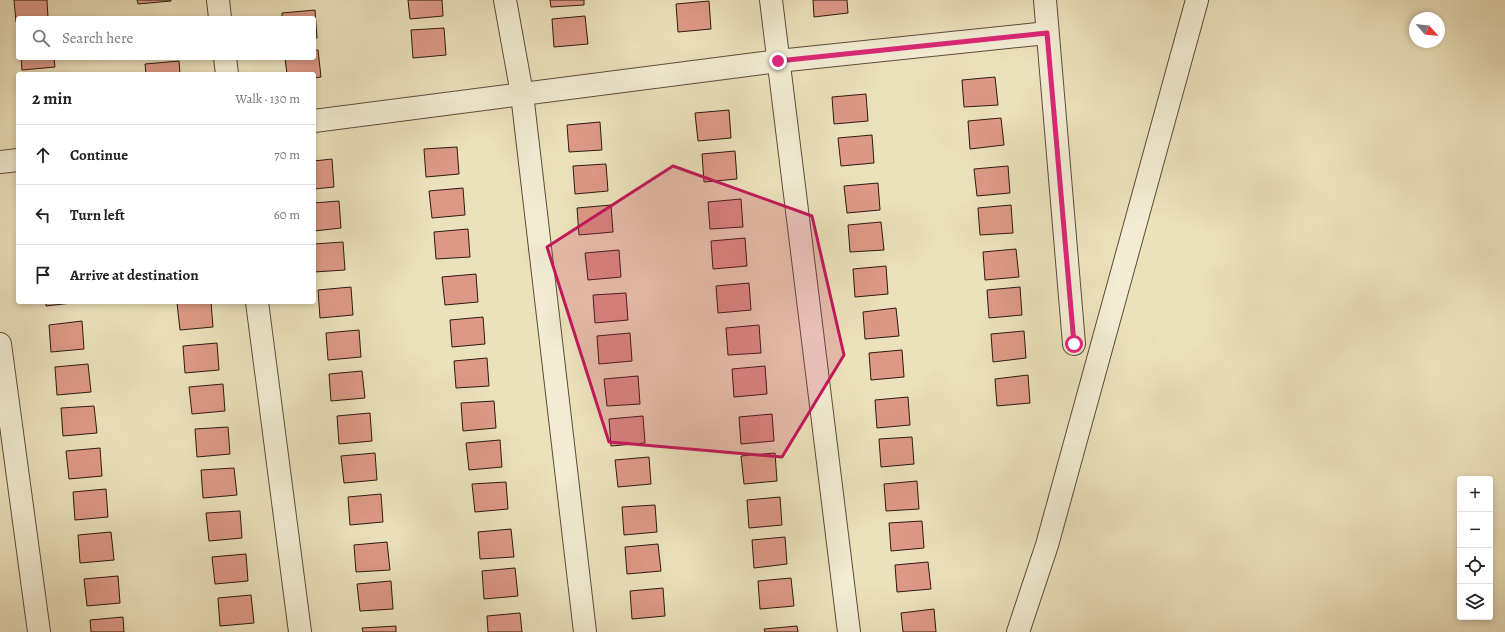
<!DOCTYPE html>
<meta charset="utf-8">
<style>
:root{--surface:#fff;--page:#f2f2f2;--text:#222;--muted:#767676;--line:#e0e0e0}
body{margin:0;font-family:Alegreya,serif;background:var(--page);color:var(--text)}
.controls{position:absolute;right:12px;bottom:12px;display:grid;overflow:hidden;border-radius:4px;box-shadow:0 2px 6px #0003}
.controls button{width:36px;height:36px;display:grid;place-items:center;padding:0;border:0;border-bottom:1px solid var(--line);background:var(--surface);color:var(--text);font:20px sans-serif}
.compass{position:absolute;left:1409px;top:12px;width:36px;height:36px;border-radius:50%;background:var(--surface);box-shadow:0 2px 6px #0003;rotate:117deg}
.stop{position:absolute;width:12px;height:12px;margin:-9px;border:3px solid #db2777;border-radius:50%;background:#fff}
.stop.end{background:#db2777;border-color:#fff;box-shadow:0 1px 4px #0008}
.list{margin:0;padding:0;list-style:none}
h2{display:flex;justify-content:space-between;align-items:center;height:52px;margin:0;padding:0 16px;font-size:17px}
h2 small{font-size:13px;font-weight:400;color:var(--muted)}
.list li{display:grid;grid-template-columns:26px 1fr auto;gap:12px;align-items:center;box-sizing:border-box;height:60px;padding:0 16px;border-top:1px solid var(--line)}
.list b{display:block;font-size:15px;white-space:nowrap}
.list em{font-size:13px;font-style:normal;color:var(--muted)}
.icon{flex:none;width:22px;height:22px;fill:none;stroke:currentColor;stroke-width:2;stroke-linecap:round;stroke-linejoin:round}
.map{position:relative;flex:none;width:1505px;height:632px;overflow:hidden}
.search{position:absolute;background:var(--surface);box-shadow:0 2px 6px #0003;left:16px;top:16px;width:300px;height:44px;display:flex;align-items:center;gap:10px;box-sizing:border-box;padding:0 14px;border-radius:4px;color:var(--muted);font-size:15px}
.panel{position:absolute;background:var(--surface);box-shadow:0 2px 6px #0003;left:16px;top:72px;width:300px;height:232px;border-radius:4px}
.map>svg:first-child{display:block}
.building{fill:#dd9986;stroke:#2e1a0e}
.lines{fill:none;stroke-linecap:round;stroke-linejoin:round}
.minor-casing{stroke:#5d4c39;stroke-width:24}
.minor{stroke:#f2ecd3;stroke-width:22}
.route{stroke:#db2777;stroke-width:5}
.marked{fill:#c2185b;fill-opacity:0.2;stroke:#c2185b;stroke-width:3;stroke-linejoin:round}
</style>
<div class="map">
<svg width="1505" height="632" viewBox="0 0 1505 632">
<rect width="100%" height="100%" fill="#ebe1bb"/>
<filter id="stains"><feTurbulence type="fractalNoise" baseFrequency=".005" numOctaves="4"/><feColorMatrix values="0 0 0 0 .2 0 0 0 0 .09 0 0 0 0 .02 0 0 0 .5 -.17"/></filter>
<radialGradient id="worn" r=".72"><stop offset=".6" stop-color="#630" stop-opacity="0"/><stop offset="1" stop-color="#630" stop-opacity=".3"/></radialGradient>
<!-- building -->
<g class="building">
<path d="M14,0H47L48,18H18V22H16Z"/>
<path d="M137,0H171V1L138,4Z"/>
<path d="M408,0H442L443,16L410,19Z"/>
<path d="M550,0H584V5L551,7Z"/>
<path d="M813,0H847L848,13L814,17Z"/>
<path d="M709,1L711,29L678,32L676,4Z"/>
<path d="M315,10L317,38H314V18H282V13Z"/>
<path d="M585,16L588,44L554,47L552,19Z"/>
<path d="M444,28L446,55L413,58L411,30Z"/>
<path d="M314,50H318L321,77L314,78V74H287L285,58H314Z"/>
<path d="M21,58H54L55,67L22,70Z"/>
<path d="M179,61L180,74H146L145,64Z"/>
<path d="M995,77L998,105L964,107L962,80Z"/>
<path d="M866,94L868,121L834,124L832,97Z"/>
<path d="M729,110L731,138L698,141L695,113Z"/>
<path d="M1001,118L1004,145L970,149L968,121Z"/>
<path d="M600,122L602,150L569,152L567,125Z"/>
<path d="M872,135L874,163L841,166L838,138Z"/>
<path d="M457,147L459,174L426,177L424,149Z"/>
<path d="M735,151L737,179L704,182L702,154Z"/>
<path d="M332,159L334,187L314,189V161Z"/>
<path d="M606,164L608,191L575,194L573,166Z"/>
<path d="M1008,166L1010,193L977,196L974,169Z"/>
<path d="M878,183L880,210L847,213L844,186Z"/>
<path d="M463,188L465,215L432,218L429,191Z"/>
<path d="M741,199L743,227L710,229L708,202Z"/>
<path d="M339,201L341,228L314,231V203Z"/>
<path d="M611,205L613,232L579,235L577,208Z"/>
<path d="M1011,205L1013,233L980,235L978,208Z"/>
<path d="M881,222L884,250L850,252L848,225Z"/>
<path d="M468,229L470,257L436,259L434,232Z"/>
<path d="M745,238L747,266L713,269L711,241Z"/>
<path d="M343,242L345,270L314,272V244Z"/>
<path d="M1016,249L1019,277L985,280L983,252Z"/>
<path d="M619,250L621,277L588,280L585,253Z"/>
<path d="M886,266L888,294L855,297L853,269Z"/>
<path d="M476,274L478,302L445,305L442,277Z"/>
<path d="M749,283L751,310L718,313L716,286Z"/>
<path d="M351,287L353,315L320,318L318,290Z"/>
<path d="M1020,287L1022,315L989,318L987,290Z"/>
<path d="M626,293L628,320L595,323L593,295Z"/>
<path d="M46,302H80L46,306Z"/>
<path d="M186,302H211L213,327L180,330L177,303Z"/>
<path d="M896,308L899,336L865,339L863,312Z"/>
<path d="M483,317L485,344L452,347L450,320Z"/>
<path d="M82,321L84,349L51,352L49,325Z"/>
<path d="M759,325L761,353L728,355L726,328Z"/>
<path d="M359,330L361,357L328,360L326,333Z"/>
<path d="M1024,331L1026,358L993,362L991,334Z"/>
<path d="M630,333L632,361L599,364L597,336Z"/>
<path d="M217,343L219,370L185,373L183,346Z"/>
<path d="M902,350L904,377L871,380L869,353Z"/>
<path d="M487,358L489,386L456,388L454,361Z"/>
<path d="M88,364L91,392L57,395L55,367Z"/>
<path d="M765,366L767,394L734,397L732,369Z"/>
<path d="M362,371L365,398L331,401L329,374Z"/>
<path d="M1028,375L1030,403L997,406L995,379Z"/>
<path d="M638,376L640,404L607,406L604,379Z"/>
<path d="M223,384L225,411L192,414L189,387Z"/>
<path d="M908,397L910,425L877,428L875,400Z"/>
<path d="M494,401L496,428L463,431L461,403Z"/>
<path d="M94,406L97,433L63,436L61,408Z"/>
<path d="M370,413L372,441L339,444L337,416Z"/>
<path d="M772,414L774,441L741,444L739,417Z"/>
<path d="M643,416L645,443L611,446L609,419Z"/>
<path d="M228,427L230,454L197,457L195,429Z"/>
<path d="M912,437L914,464L881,467L879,439Z"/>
<path d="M500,440L502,467L469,470L466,443Z"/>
<path d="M100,448L102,476L69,479L66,451Z"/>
<path d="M375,453L377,480L344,483L341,456Z"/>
<path d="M775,453L777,481L744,484L741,456Z"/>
<path d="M649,457L651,484L618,487L615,460Z"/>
<path d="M234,468L237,495L203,498L201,470Z"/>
<path d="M917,481L919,509L886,511L884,484Z"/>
<path d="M506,482L508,509L475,512L472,484Z"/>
<path d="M106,489L108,517L75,520L73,492Z"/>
<path d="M381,494L383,522L350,525L348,497Z"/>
<path d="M780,497L782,525L749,528L747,500Z"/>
<path d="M655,505L657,532L624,535L622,507Z"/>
<path d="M240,511L242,538L209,541L206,513Z"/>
<path d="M922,521L924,548L891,551L889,523Z"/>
<path d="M511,529L514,557L480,559L478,532Z"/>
<path d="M111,532L114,560L80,563L78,535Z"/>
<path d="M785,537L787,564L754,568L752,540Z"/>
<path d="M387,542L390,570L356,572L354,545Z"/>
<path d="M658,544L661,571L627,574L625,547Z"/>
<path d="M246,554L248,581L215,584L212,557Z"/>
<path d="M928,562L931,589L897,592L895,565Z"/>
<path d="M515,568L518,596L484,599L482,571Z"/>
<path d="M118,576L120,603L87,606L84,579Z"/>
<path d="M791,578L794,606L760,609L758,581Z"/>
<path d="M391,581L393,609L360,611L357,584Z"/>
<path d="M663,588L665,616L632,619L630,591Z"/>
<path d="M251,595L254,623L220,626L218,598Z"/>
<path d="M934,609L936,632H903L901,613Z"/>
<path d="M520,613L522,632H488L487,616Z"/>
<path d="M123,617L124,632H91L90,620Z"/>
<path d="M396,626V632H363L362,628Z"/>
<path d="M797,626L798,632H765L764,629Z"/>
</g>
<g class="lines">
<defs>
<g id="minor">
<path d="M218,0L220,18"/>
<path d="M505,0L522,94L585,632"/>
<path d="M771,0L849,632"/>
<path d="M1045,0L1074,344"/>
<path d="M225,58L227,74"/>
<path d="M314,121L778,61L1047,33"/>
<path d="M0,162L18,160"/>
<path d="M257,302L300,632"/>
<path d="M0,344L39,632"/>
<path d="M1018,632L1047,545L1197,0"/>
</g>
</defs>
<!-- minor casing -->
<use href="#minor" class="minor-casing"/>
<!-- minor -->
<use href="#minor" class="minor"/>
</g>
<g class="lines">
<!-- route -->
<path class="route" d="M778,61L1047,33L1074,344"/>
</g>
<!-- marked area -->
<path class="marked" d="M673,166L812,216L844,355L782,457L609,442L547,247Z"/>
<rect width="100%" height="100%" filter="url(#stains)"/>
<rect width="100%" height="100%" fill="url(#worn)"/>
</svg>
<div class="controls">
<button>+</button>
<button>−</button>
<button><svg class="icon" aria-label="locate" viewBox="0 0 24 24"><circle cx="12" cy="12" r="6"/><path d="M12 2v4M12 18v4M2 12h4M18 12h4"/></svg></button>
<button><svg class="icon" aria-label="layers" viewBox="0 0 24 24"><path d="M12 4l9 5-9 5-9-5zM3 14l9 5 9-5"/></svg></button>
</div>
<svg class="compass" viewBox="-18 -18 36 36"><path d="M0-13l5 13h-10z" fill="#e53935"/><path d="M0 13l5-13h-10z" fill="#767676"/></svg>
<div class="stop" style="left:1074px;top:344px"></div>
<div class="stop end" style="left:778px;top:61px"></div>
<div class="search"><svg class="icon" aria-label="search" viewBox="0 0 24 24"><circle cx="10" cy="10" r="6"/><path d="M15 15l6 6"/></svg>Search here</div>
<section class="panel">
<h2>2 min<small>Walk · 130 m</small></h2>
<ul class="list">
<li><svg class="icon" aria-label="ahead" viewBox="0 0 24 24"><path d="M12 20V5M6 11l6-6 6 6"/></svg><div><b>Continue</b></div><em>70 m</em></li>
<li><svg class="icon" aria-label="left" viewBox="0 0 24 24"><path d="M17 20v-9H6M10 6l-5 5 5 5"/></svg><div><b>Turn left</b></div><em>60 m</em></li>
<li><svg class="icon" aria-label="arrive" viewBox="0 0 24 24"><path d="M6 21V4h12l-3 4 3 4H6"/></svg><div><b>Arrive at destination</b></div></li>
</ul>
</section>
</div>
